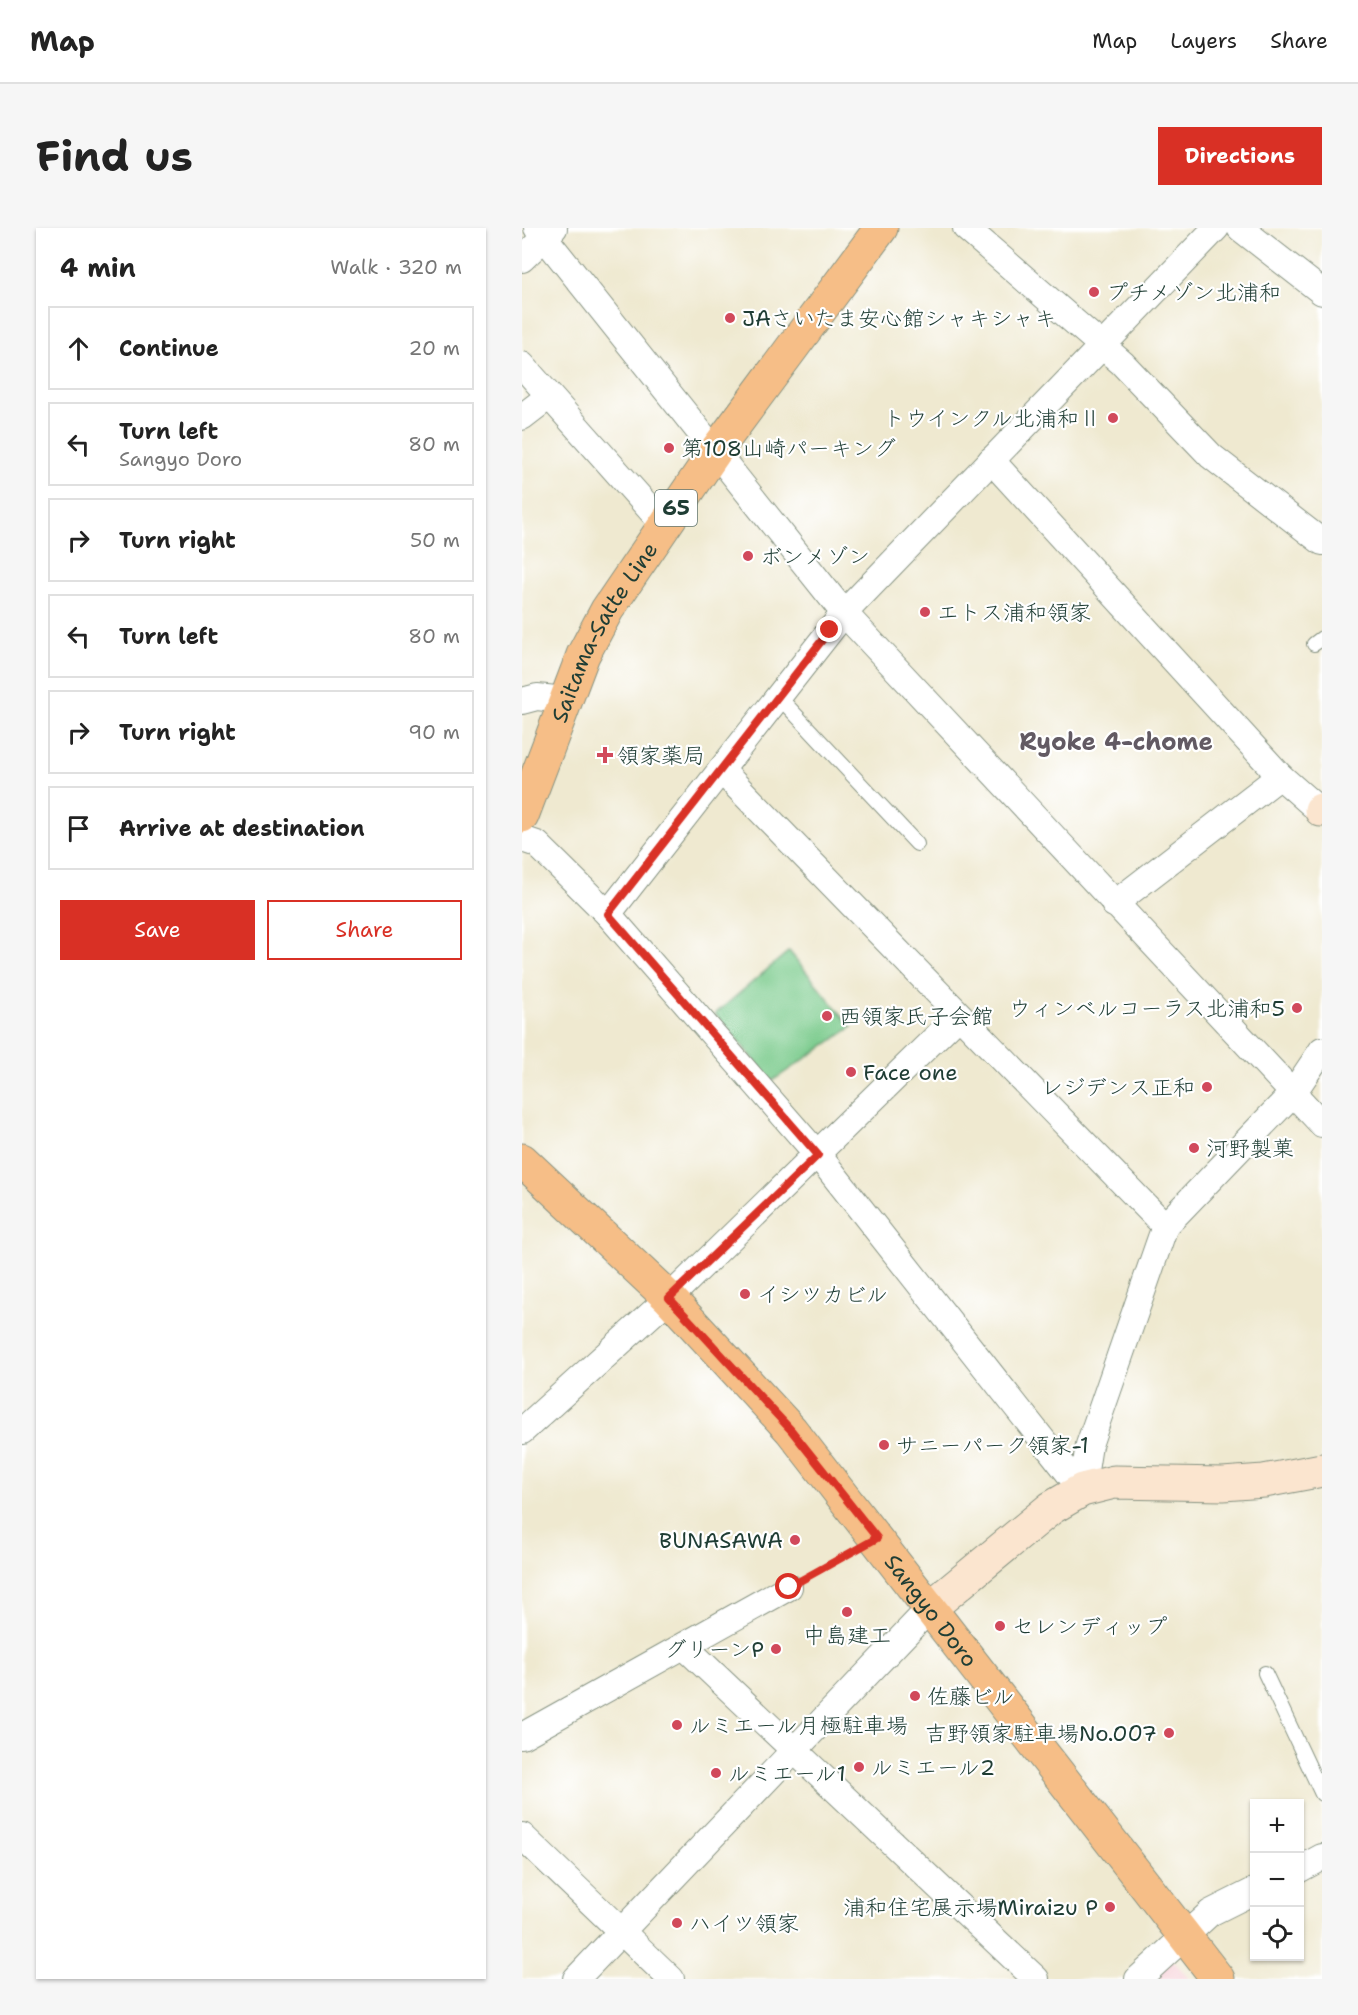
<!DOCTYPE html>
<meta charset="utf-8">
<style>
:root{--surface:#fff;--page:#f6f6f6;--text:#222;--muted:#767676;--line:#e0e0e0;--accent:#d93025}
body{margin:0;font-family:"Shantell Sans","Klee One",sans-serif;background:var(--page);color:var(--text)}
.controls{position:absolute;right:18px;bottom:18px;display:grid;overflow:hidden;border-radius:0px;box-shadow:0 2px 4px #0004}
.controls button{width:54px;height:54px;display:grid;place-items:center;padding:0;border:0;border-bottom:2px solid var(--line);background:var(--surface);color:var(--text);font:30px sans-serif}
.stop{position:absolute;width:18px;height:18px;margin:-14px;border:4px solid #d93025;border-radius:50%;background:#fff}
.stop.end{background:#d93025;border-color:#fff;box-shadow:0 2px 6px #0008}
.list{margin:0;padding:0;list-style:none}
h2{display:flex;justify-content:space-between;align-items:center;height:78px;margin:0;padding:0 24px;font-size:26px}
h2 small{font-size:20px;font-weight:400;color:var(--muted)}
.list li{display:grid;grid-template-columns:39px 1fr auto;gap:18px;align-items:center;box-sizing:border-box;height:84px;margin:0 12px 12px;padding:0 12px;border:2px solid var(--line);border-radius:0px}
.list b{display:block;font-size:22px;white-space:nowrap}
.list p{margin:0;font-size:20px;white-space:nowrap;color:var(--muted)}
.list em{font-size:20px;font-style:normal;color:var(--muted)}
.actions{display:flex;gap:12px;padding:18px 24px}
.actions a{flex:1;padding:14px 0;border:2px solid var(--accent);border-radius:0px;text-align:center;font-size:21px;color:var(--accent)}
.actions .main{background:var(--accent);color:#fff}
.icon{flex:none;width:33px;height:33px;fill:none;stroke:currentColor;stroke-width:2;stroke-linecap:round;stroke-linejoin:round}
.map{position:relative;flex:none;width:800px;height:1751px;overflow:hidden;border-radius:0px}
header{display:flex;align-items:center;gap:36px;box-sizing:border-box;height:84px;padding:0 30px;background:var(--surface);border-bottom:2px solid var(--line)}
header strong{font-size:28px}
nav{display:flex;gap:33px;margin-inline-start:auto;font-size:21px}
.intro{display:flex;align-items:center;justify-content:space-between;box-sizing:border-box;height:144px;padding:0 36px}
h1{margin:0;font-size:42px}
.button{padding:15px 27px;border-radius:0px;background:var(--accent);color:#fff;font-size:21px;font-weight:700}
main{display:flex;gap:36px;padding:0 36px}
aside{flex:1;background:var(--surface);border-radius:0px;box-shadow:0 2px 4px #0004}
.map>svg:first-child{display:block}
.built{fill:#f6cfd6}
.green{fill:#7acb8c;stroke:#4c8460;stroke-width:1.5}
.lines{fill:none;stroke-linecap:round;stroke-linejoin:round}
.lane-casing{stroke:#879382;stroke-width:16}
.street-casing{stroke:#879382;stroke-width:28}
.secondary-casing{stroke:#879382;stroke-width:35}
.primary-casing{stroke:#879382;stroke-width:35}
.path{stroke:#879382;stroke-width:4;stroke-dasharray:1.5 4.5;stroke-linecap:butt}
.lane{stroke:#fff;stroke-width:14}
.street{stroke:#fff;stroke-width:26}
.secondary{stroke:#fbe5cf;stroke-width:33}
.primary{stroke:#f6be87;stroke-width:33}
.route{stroke:#d93025;stroke-width:8}
.poi-dot{fill:#d1495b;stroke:#fff;stroke-width:2}
.labels{text-anchor:middle;dominant-baseline:central;stroke-width:4.5;stroke-linejoin:round;paint-order:stroke}
.shield{fill:#fff;stroke:#627771;stroke-width:1.5}
.shield-label{font-size:21px;font-weight:bold;fill:#1f3d34}
.poi-label{font-size:22px;fill:#1f3d34;stroke:#fff;text-anchor:start}
.street-label{font-size:22px;fill:#1f3d34;stroke:#fff}
.neighbourhood-label{font-size:24px;font-weight:bold;fill:#625a63;stroke:#fff}
</style>
<header>
<strong>Map</strong>
<nav><a>Map</a><a>Layers</a><a>Share</a></nav>
</header>
<div class="intro"><h1>Find us</h1><a class="button">Directions</a></div>
<main>
<aside>
<h2>4 min<small>Walk · 320 m</small></h2>
<ul class="list">
<li><svg class="icon" aria-label="ahead" viewBox="0 0 24 24"><path d="M12 20V5M6 11l6-6 6 6"/></svg><div><b>Continue</b></div><em>20 m</em></li>
<li><svg class="icon" aria-label="left" viewBox="0 0 24 24"><path d="M17 20v-9H6M10 6l-5 5 5 5"/></svg><div><b>Turn left</b><p>Sangyo Doro</p></div><em>80 m</em></li>
<li><svg class="icon" aria-label="right" viewBox="0 0 24 24"><path d="M7 20v-9h11M14 6l5 5-5 5"/></svg><div><b>Turn right</b></div><em>50 m</em></li>
<li><svg class="icon" aria-label="left" viewBox="0 0 24 24"><path d="M17 20v-9H6M10 6l-5 5 5 5"/></svg><div><b>Turn left</b></div><em>80 m</em></li>
<li><svg class="icon" aria-label="right" viewBox="0 0 24 24"><path d="M7 20v-9h11M14 6l5 5-5 5"/></svg><div><b>Turn right</b></div><em>90 m</em></li>
<li><svg class="icon" aria-label="arrive" viewBox="0 0 24 24"><path d="M6 21V4h12l-3 4 3 4H6"/></svg><div><b>Arrive at destination</b></div></li>
</ul>
<div class="actions"><a class="main">Save</a><a>Share</a></div>
</aside>
<div class="map">
<svg width="800" height="1751" viewBox="0 0 800 1751">
<rect width="100%" height="100%" fill="#fff"/>
<filter id="ink" filterUnits="userSpaceOnUse"><feTurbulence type="fractalNoise" baseFrequency=".0167" numOctaves="2"/><feDisplacementMap in="SourceGraphic" scale="12" xChannelSelector="R" yChannelSelector="G"/><feConvolveMatrix kernelMatrix="1 2 1 2 8 2 1 2 1" color-interpolation-filters="sRGB"/></filter>
<filter id="wash" filterUnits="userSpaceOnUse"><feTurbulence type="fractalNoise" baseFrequency=".008" numOctaves="4" result="noise"/><feDisplacementMap in="SourceGraphic" scale="24" xChannelSelector="R" yChannelSelector="G"/><feGaussianBlur stdDeviation="1.35" result="paint"/><feColorMatrix in="noise" values="0 0 0 0 0 0 0 0 0 0 0 0 0 0 0 0 0 1.4 0 .05"/><feComposite in="paint" operator="in"/></filter>
<g filter="url(#wash)">
<rect width="100%" height="100%" fill="#efe9d0"/>
<!-- built -->
<path class="built" d="M648,1728L667,1751H626Z"/>
<!-- green -->
<path class="green" d="M267,723L330,799L250,853L193,786Z"/>
</g>
<g filter="url(#ink)">
<g class="lines">
<defs>
<g id="lane">
<path d="M792,416L800,410"/>
<path d="M256,468L395,616"/>
<path d="M743,1445L800,1566"/>
</g>
<g id="street">
<path d="M15,0L322,385L800,896"/>
<path d="M444,0L600,135L689,228L800,314"/>
<path d="M718,0L800,64"/>
<path d="M0,31L32,0"/>
<path d="M0,137L143,298"/>
<path d="M0,189L26,169"/>
<path d="M469,232L758,548L592,676"/>
<path d="M0,473L15,469L43,472"/>
<path d="M199,542L643,998"/>
<path d="M758,548L800,585"/>
<path d="M0,611L15,616L86,686L296,927L560,1262"/>
<path d="M86,686L322,385L694,0"/>
<path d="M0,1203L147,1070L437,787"/>
<path d="M560,1262L567,1217L643,998L771,865L800,822"/>
<path d="M162,1418L514,1751"/>
<path d="M0,1508L267,1359"/>
<path d="M0,1608L149,1751"/>
<path d="M778,1641L800,1629"/>
<path d="M54,1751L409,1379"/>
<path d="M616,1751L688,1685L732,1663"/>
</g>
<g id="secondary">
<path d="M799,582H800"/>
<path d="M409,1379L529,1280L560,1262L592,1254L701,1256L742,1253L800,1242"/>
</g>
<g id="primary">
<path id="s1" d="M0,588L61,427L85,382L192,225L359,0"/>
<path id="s2" d="M0,932L147,1070L269,1202L696,1751"/>
</g>
</defs>
<!-- lane casing -->
<use href="#lane" class="lane-casing"/>
<!-- street casing -->
<use href="#street" class="street-casing"/>
<!-- secondary casing -->
<use href="#secondary" class="secondary-casing"/>
<!-- primary casing -->
<use href="#primary" class="primary-casing"/>
<!-- path -->
<path class="path" d="M288,1347L326,1326"/>
<!-- lane -->
<use href="#lane" class="lane"/>
<!-- street -->
<use href="#street" class="street"/>
<!-- secondary -->
<use href="#secondary" class="secondary"/>
<!-- primary -->
<use href="#primary" class="primary"/>
</g>
</g>
<g class="lines" filter="url(#ink)">
<!-- route -->
<path class="route" d="M267,1359L355,1310L269,1202L147,1070L296,927L86,686L308,402"/>
</g>
<!-- markers -->
<g class="poi-dot">
<circle cx="572" cy="64" r="6"/>
<circle cx="208" cy="90" r="6"/>
<circle cx="591" cy="190" r="6"/>
<circle cx="147" cy="220" r="6"/>
<circle cx="226" cy="328" r="6"/>
<circle cx="403" cy="384" r="6"/>
<path d="M80 518h6v6h6v6h-6v6h-6v-6h-6v-6h6z"/>
<circle cx="775" cy="780" r="6"/>
<circle cx="305" cy="788" r="6"/>
<circle cx="329" cy="844" r="6"/>
<circle cx="685" cy="859" r="6"/>
<circle cx="672" cy="920" r="6"/>
<circle cx="223" cy="1066" r="6"/>
<circle cx="362" cy="1217" r="6"/>
<circle cx="273" cy="1312" r="6"/>
<circle cx="325" cy="1384" r="6"/>
<circle cx="478" cy="1398" r="6"/>
<circle cx="254" cy="1421" r="6"/>
<circle cx="393" cy="1468" r="6"/>
<circle cx="155" cy="1497" r="6"/>
<circle cx="647" cy="1505" r="6"/>
<circle cx="337" cy="1539" r="6"/>
<circle cx="194" cy="1545" r="6"/>
<circle cx="588" cy="1679" r="6"/>
<circle cx="155" cy="1695" r="6"/>
</g>
<g class="labels">
<!-- shield labels -->
<rect class="shield" x="133" y="262" width="42" height="36" rx="4.5"/>
<g class="shield-label">
<text x="154" y="280">65</text>
</g>
<!-- poi labels -->
<g class="poi-label">
<text x="584" y="64">プチメゾン北浦和</text>
<text x="220" y="90">JAさいたま安心館シャキシャキ</text>
<text x="579" y="190" text-anchor="end">トウインクル北浦和Ⅱ</text>
<text x="159" y="220">第108山崎パーキング</text>
<text x="238" y="328">ボンメゾン</text>
<text x="415" y="384">エトス浦和領家</text>
<text x="95" y="527">領家薬局</text>
<text x="763" y="780" text-anchor="end">ウィンベルコーラス北浦和5</text>
<text x="317" y="788">西領家氏子会館</text>
<text x="341" y="844">Face one</text>
<text x="673" y="859" text-anchor="end">レジデンス正和</text>
<text x="684" y="920">河野製菓</text>
<text x="235" y="1066">イシツカビル</text>
<text x="374" y="1217">サニーパーク領家-1</text>
<text x="261" y="1312" text-anchor="end">BUNASAWA</text>
<text x="490" y="1398">セレンディップ</text>
<text x="325" y="1407" text-anchor="middle">中島建工</text>
<text x="242" y="1421" text-anchor="end">グリーンP</text>
<text x="405" y="1468">佐藤ビル</text>
<text x="167" y="1497">ルミエール月極駐車場</text>
<text x="635" y="1505" text-anchor="end">吉野領家駐車場No.007</text>
<text x="349" y="1539">ルミエール2</text>
<text x="206" y="1545">ルミエール1</text>
<text x="576" y="1679" text-anchor="end">浦和住宅展示場Miraizu P</text>
<text x="167" y="1695">ハイツ領家</text>
</g>
<!-- street labels -->
<g class="street-label">
<text stroke="none"><textPath href="#s1" startOffset="202">Saitama-Satte Line</textPath></text>
<text stroke="none"><textPath href="#s2" startOffset="610">Sangyo Doro</textPath></text>
</g>
<!-- neighbourhood labels -->
<g class="neighbourhood-label">
<text x="594" y="514">Ryoke 4-chome</text>
</g>
</g>
</svg>
<div class="controls">
<button>+</button>
<button>−</button>
<button><svg class="icon" aria-label="locate" viewBox="0 0 24 24"><circle cx="12" cy="12" r="6"/><path d="M12 2v4M12 18v4M2 12h4M18 12h4"/></svg></button>
</div>
<div class="stop" style="left:267px;top:1359px"></div>
<div class="stop end" style="left:308px;top:402px"></div>
</div>
</main>
